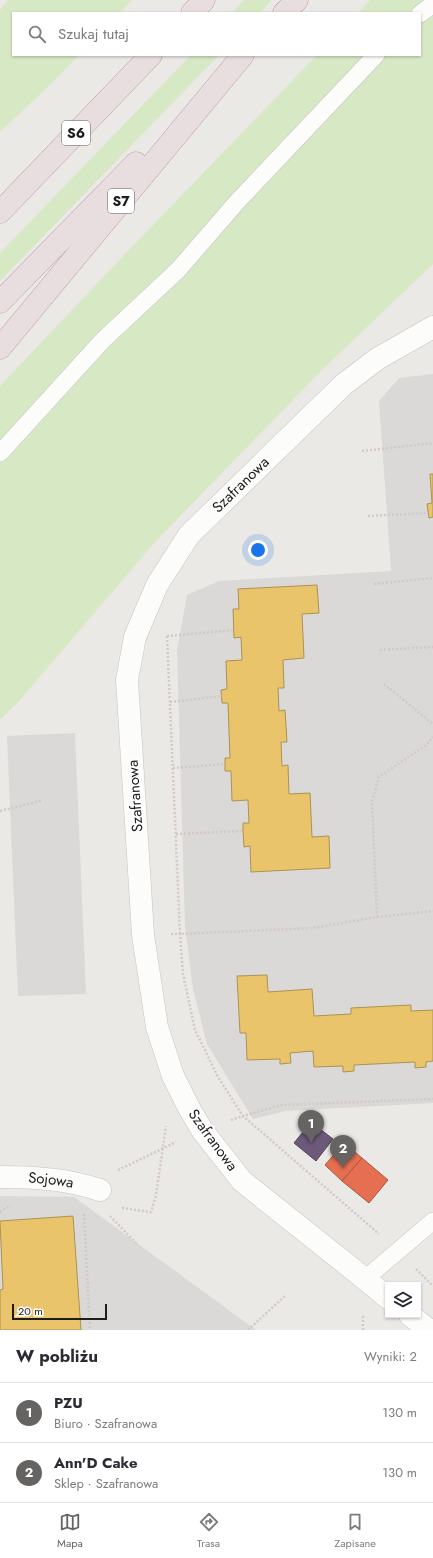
<!DOCTYPE html>
<html lang="pl">
<meta charset="utf-8">
<style>
:root{--surface:#fff;--page:#f2f2f3;--text:#2b2b33;--muted:#7c7c81;--line:#e1e1e2;--accent:#656463}
body{margin:0;font-family:Jost,sans-serif;background:var(--page);color:var(--text)}
.controls{position:absolute;right:12px;bottom:12px;display:grid;overflow:hidden;border-radius:0px;box-shadow:0 1px 3px #0004}
.controls button{width:36px;height:36px;display:grid;place-items:center;padding:0;border:0;border-bottom:1px solid var(--line);background:var(--surface);color:var(--text);font:20px sans-serif}
.scale{position:absolute;left:12px;bottom:10px;width:95px;box-sizing:border-box;padding-left:4px;border:2px solid #1d1d1d;border-top:0;font-size:11px;line-height:14px;white-space:nowrap;color:#1d1d1d;-webkit-text-stroke:3px #fff;paint-order:stroke}
.you{position:absolute;left:258px;top:550px;width:14px;height:14px;margin:-10px;border:3px solid #fff;border-radius:50%;background:#1a73e8;box-shadow:0 0 0 6px #1a73e833}
.badge{display:grid;place-items:center;width:26px;height:26px;border-radius:50%;background:var(--accent);color:#fff;font-size:13px;font-weight:700}
.pin{position:absolute;translate:-50% -33px;filter:drop-shadow(0 1px 2px #0008)}
.pin::after{content:'';position:absolute;top:21px;width:14px;height:12px;background:inherit;clip-path:polygon(0 0,100% 0,50% 100%)}
.list{margin:0;padding:0;list-style:none}
h2{display:flex;justify-content:space-between;align-items:center;height:52px;margin:0;padding:0 16px;font-size:17px}
h2 small{font-size:13px;font-weight:400;color:var(--muted)}
.list li{display:grid;grid-template-columns:26px 1fr auto;gap:12px;align-items:center;box-sizing:border-box;height:60px;padding:0 16px;border-top:1px solid var(--line)}
.list b{display:block;font-size:15px;white-space:nowrap}
.list p{margin:0;font-size:13px;white-space:nowrap;color:var(--muted)}
.list em{font-size:13px;font-style:normal;color:var(--muted)}
.icon{flex:none;width:22px;height:22px;fill:none;stroke:currentColor;stroke-width:2;stroke-linecap:round;stroke-linejoin:round}
.map{position:relative;flex:none;width:433px;height:1330px;overflow:hidden}
.search{position:absolute;background:var(--surface);box-shadow:0 1px 3px #0004;left:12px;right:12px;top:12px;height:44px;display:flex;align-items:center;gap:10px;box-sizing:border-box;padding:0 14px;border-radius:0px;color:var(--muted);font-size:15px}
.sheet{height:172px;background:var(--surface)}
nav{display:flex;justify-content:space-around;align-items:center;box-sizing:border-box;height:56px;border-top:1px solid var(--line);background:var(--surface);font-size:11px;color:var(--muted)}
nav a{display:grid;justify-items:center;gap:2px}
nav .on{color:var(--accent)}
.map>svg:first-child{display:block}
.residential{fill:#dad9d7}
.grass{fill:#d7e8c5}
.homes{fill:#e9c46a;stroke:#ac9253}
.shops{fill:#e76f51;stroke:#aa5641}
.offices{fill:#6d597a;stroke:#55475e}
.lines{fill:none;stroke-linecap:round;stroke-linejoin:round}
.lane-casing{stroke:#c4c3c2;stroke-width:18}
.street-casing{stroke:#c4c3c2;stroke-width:23}
.highway-casing{stroke:#c09ea7;stroke-width:23}
.path{stroke:#d5c8c6;stroke-width:2.5;stroke-dasharray:2 2;stroke-linecap:butt}
.lane{stroke:#fcfcfb;stroke-width:17}
.street{stroke:#fcfcfb;stroke-width:22}
.highway{stroke:#e9dedf;stroke-width:22}
.labels{text-anchor:middle;dominant-baseline:central;stroke-width:4;stroke-linejoin:round;paint-order:stroke}
.shield{fill:#fff;stroke:#616161;stroke-width:1}
.shield-label{font-size:14px;font-weight:bold;fill:#1d1d1d}
.street-label{font-size:15px;fill:#1d1d1d;stroke:#fff}
</style>
<div class="map">
<svg width="433" height="1330" viewBox="0 0 433 1330">
<rect width="100%" height="100%" fill="#ebe9e6"/>
<!-- residential -->
<g class="residential">
<path d="M433,374V1103L286,1111L253,1119L207,1044L193,989L185,926L177,650L187,595L219,581L391,571L379,401L399,378Z"/>
<path d="M75,733L86,994L18,996L7,736Z"/>
<path d="M0,1196L74,1197L256,1330H0Z"/>
</g>
<!-- grass -->
<g class="grass">
<path d="M8,0H132L120,13H13V55H79L53,82L0,132V10Z"/>
<path d="M244,0H272L260,13H232Z"/>
<path d="M370,0H433V264L321,371L156,541L20,700L0,720V386L103,277L317,55H420V13H358Z"/>
<path d="M191,55H219L0,281V253Z"/>
</g>
<!-- homes -->
<g class="homes">
<path d="M430,474H433V517L429,518L427,504L432,503Z"/>
<path d="M317,585L319,613L302,614L304,658L283,660L284,688H278L279,711L285,710L287,742H281L282,766L288,765L289,794L310,793L312,837L329,836L330,868L251,872L250,846L244,847L243,831V823H249L248,800L232,801L231,771H225V758H230L228,703H222L221,690L227,689L226,661L242,660L241,637L234,638L233,609H239L238,589Z"/>
<path d="M267,975L268,992L312,989L314,1016L351,1014V1008L411,1005V1011L433,1010V1061L426,1062V1067L415,1068V1062L354,1065V1071L343,1072V1066L314,1067L313,1051L290,1053L291,1063L280,1064V1059L247,1060L246,1033H240L237,976Z"/>
<path d="M73,1216L81,1330H0V1290L3,1289L0,1221Z"/>
</g>
<!-- shops -->
<g class="shops">
<path d="M344,1143L362,1158L342,1181L325,1165Z"/>
<path d="M362,1158L388,1180L369,1203L342,1181Z"/>
</g>
<!-- offices -->
<path class="offices" d="M311,1122L333,1139L316,1161L294,1143Z"/>
<g class="lines">
<defs>
<g id="lane">
<path d="M420,14L433,4"/>
<path d="M0,453L103,340L178,270L236,203L376,55"/>
<path d="M365,1279L433,1221"/>
</g>
<g id="street">
<path id="s1" d="M0,1177C35,1177 67,1179 100,1190"/>
<path id="s2" d="M388,1298L365,1279L242,1181L202,1130L189,1108L173,1076L157,1027L143,935L127,680L135,637L157,585L189,535L343,385L377,359L433,327"/>
<path d="M410,1315L429,1330"/>
</g>
<g id="highway">
<path d="M192,13L204,0"/>
<path d="M284,13L297,0"/>
<path d="M0,212L151,55"/>
<path d="M0,302L136,163"/>
<path d="M0,348L243,55"/>
</g>
</defs>
<!-- lane casing -->
<use href="#lane" class="lane-casing"/>
<!-- street casing -->
<use href="#street" class="street-casing"/>
<!-- highway casing -->
<use href="#highway" class="highway-casing"/>
<!-- path -->
<g class="path">
<path d="M362,451L433,443"/>
<path d="M368,516L428,513"/>
<path d="M374,584L433,578"/>
<path d="M167,636L180,934L313,928L377,917L372,801L379,777L426,745L433,737"/>
<path d="M167,636L234,630"/>
<path d="M380,650L433,647"/>
<path d="M384,684L433,724"/>
<path d="M170,702L222,696"/>
<path d="M173,768L225,764"/>
<path d="M0,811L41,801"/>
<path d="M176,834L243,831"/>
<path d="M377,917L433,911"/>
<path d="M171,934H180L183,974L195,1030L218,1077L243,1116L282,1105L433,1099"/>
<path d="M231,1120L243,1116L379,1234"/>
<path d="M118,1170L176,1142"/>
<path d="M122,1208L151,1212L156,1195L166,1126"/>
<path d="M0,1212L11,1205"/>
<path d="M84,1214L90,1330"/>
<path d="M110,1216L136,1243"/>
<path d="M416,1269L433,1286"/>
<path d="M248,1330L286,1295"/>
<path d="M363,1330V1315"/>
</g>
<!-- lane -->
<use href="#lane" class="lane"/>
<!-- street -->
<use href="#street" class="street"/>
<!-- highway -->
<use href="#highway" class="highway"/>
</g>
<g class="labels">
<!-- shield labels -->
<g class="shield">
<rect x="62" y="121" width="28" height="24" rx="3"/>
<rect x="108" y="189" width="26" height="24" rx="3"/>
</g>
<g class="shield-label">
<text x="76" y="133">S6</text>
<text x="121" y="201">S7</text>
</g>
<!-- street labels -->
<g class="street-label">
<text stroke="none"><textPath href="#s2" startOffset="945">Szafranowa</textPath></text>
<text transform="translate(135 796) rotate(-94)">Szafranowa</text>
<text transform="translate(213 1140) rotate(54)">Szafranowa</text>
<text stroke="none"><textPath href="#s1" startOffset="51">Sojowa</textPath></text>
</g>
</g>
</svg>
<div class="controls">
<button><svg class="icon" aria-label="layers" viewBox="0 0 24 24"><path d="M12 4l9 5-9 5-9-5zM3 14l9 5 9-5"/></svg></button>
</div>
<div class="scale">20 m</div>
<div class="you"></div>
<div class="pin badge" style="left:311px;top:1143px">1</div>
<div class="pin badge" style="left:343px;top:1168px">2</div>
<div class="search"><svg class="icon" aria-label="search" viewBox="0 0 24 24"><circle cx="10" cy="10" r="6"/><path d="M15 15l6 6"/></svg>Szukaj tutaj</div>
</div>
<section class="sheet">
<h2>W pobliżu<small>Wyniki: 2</small></h2>
<ul class="list">
<li><span class="badge">1</span><div><b>PZU</b><p>Biuro · Szafranowa</p></div><em>130 m</em></li>
<li><span class="badge">2</span><div><b>Ann'D Cake</b><p>Sklep · Szafranowa</p></div><em>130 m</em></li>
</ul>
</section>
<nav>
<a class="on"><svg class="icon" aria-label="map" viewBox="0 0 24 24"><path d="M3 6l6-2 6 2 6-2v14l-6 2-6-2-6 2zM9 4v14M15 6v14"/></svg>Mapa</a>
<a><svg class="icon" aria-label="directions" viewBox="0 0 24 24"><path d="M12 3l9 9-9 9-9-9zM9 14v-3h6M13 9l2 2-2 2"/></svg>Trasa</a>
<a><svg class="icon" aria-label="saved" viewBox="0 0 24 24"><path d="M7 4h10v16l-5-4-5 4z"/></svg>Zapisane</a>
</nav>
